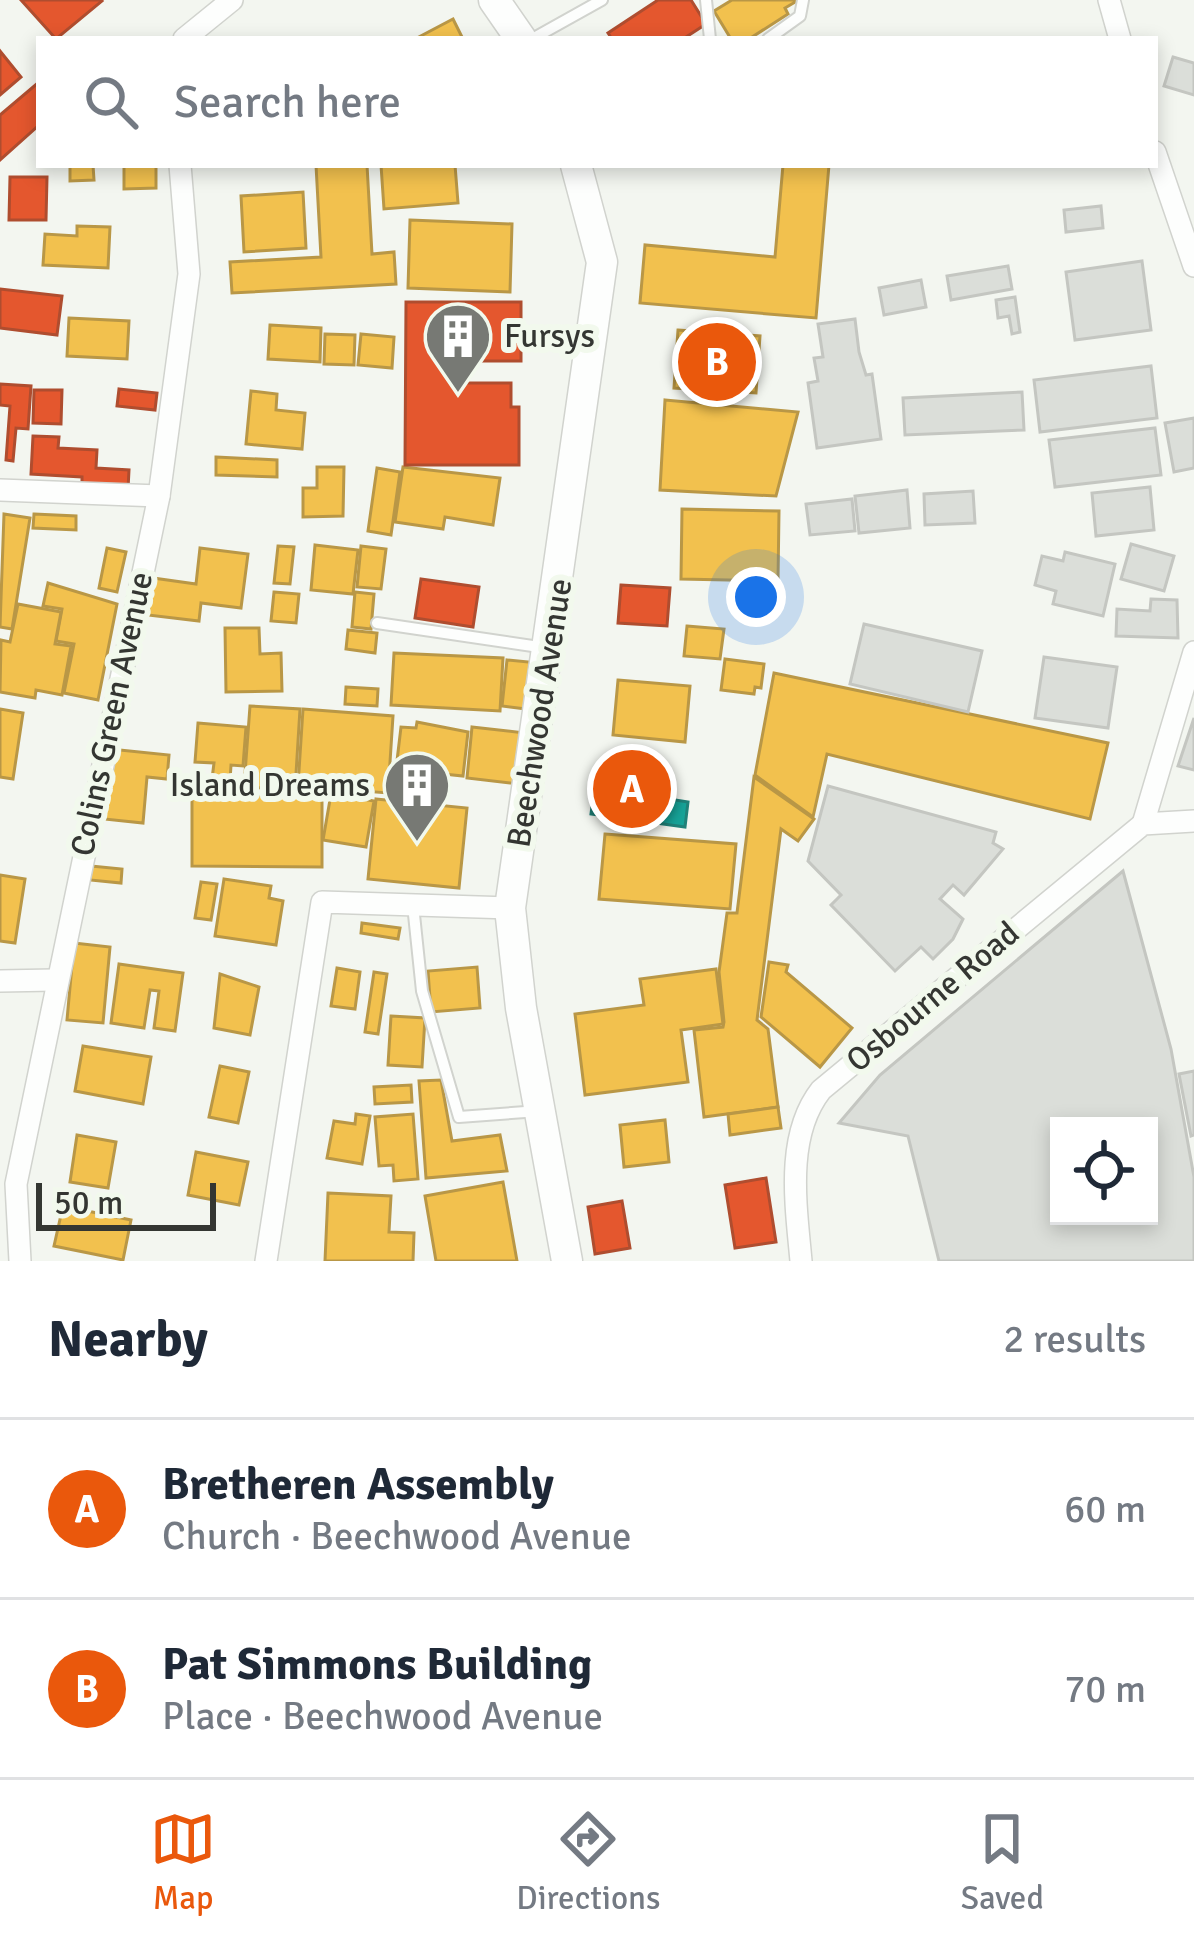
<!DOCTYPE html>
<meta charset="utf-8">
<style>
:root{--surface:#fff;--page:#f2f2f3;--text:#1f2937;--muted:#747a83;--line:#e0e1e3;--accent:#ea580c}
body{margin:0;font-family:Signika,sans-serif;background:var(--page);color:var(--text)}
.controls{position:absolute;right:36px;bottom:36px;display:grid;overflow:hidden;border-radius:0px;box-shadow:0 6px 18px #0003}
.controls button{width:108px;height:108px;display:grid;place-items:center;padding:0;border:0;border-bottom:3px solid var(--line);background:var(--surface);color:var(--text);font:60px sans-serif}
.scale{position:absolute;left:36px;bottom:30px;width:180px;box-sizing:border-box;padding-left:12px;border:6px solid #343632;border-top:0;font-size:33px;line-height:42px;white-space:nowrap;color:#343632;-webkit-text-stroke:9px #f2f9ed;paint-order:stroke}
.you{position:absolute;left:756px;top:597px;width:42px;height:42px;margin:-30px;border:9px solid #fff;border-radius:50%;background:#1a73e8;box-shadow:0 0 0 18px #1a73e833}
.badge{display:grid;place-items:center;width:78px;height:78px;border-radius:50%;background:var(--accent);color:#fff;font-size:39px;font-weight:700}
.pin{position:absolute;translate:-50% -50%;border:6px solid #fff;box-shadow:0 3px 12px #0006}
.list{margin:0;padding:0;list-style:none}
h2{display:flex;justify-content:space-between;align-items:center;height:156px;margin:0;padding:0 48px;font-size:51px}
h2 small{font-size:39px;font-weight:400;color:var(--muted)}
.list li{display:grid;grid-template-columns:78px 1fr auto;gap:36px;align-items:center;box-sizing:border-box;height:180px;padding:0 48px;border-top:3px solid var(--line)}
.list b{display:block;font-size:45px;white-space:nowrap}
.list p{margin:0;font-size:39px;white-space:nowrap;color:var(--muted)}
.list em{font-size:39px;font-style:normal;color:var(--muted)}
.icon{flex:none;width:66px;height:66px;fill:none;stroke:currentColor;stroke-width:2;stroke-linecap:round;stroke-linejoin:round}
.map{position:relative;flex:none;width:1194px;height:1261px;overflow:hidden}
.search{position:absolute;background:var(--surface);box-shadow:0 6px 18px #0003;left:36px;right:36px;top:36px;height:132px;display:flex;align-items:center;gap:30px;box-sizing:border-box;padding:0 42px;border-radius:0px;color:var(--muted);font-size:45px}
.sheet{height:516px;background:var(--surface)}
nav{display:flex;justify-content:space-around;align-items:center;box-sizing:border-box;height:168px;border-top:3px solid var(--line);background:var(--surface);font-size:33px;color:var(--muted)}
nav a{display:grid;justify-items:center;gap:6px}
nav .on{color:var(--accent)}
.map>svg:first-child{display:block}
.homes{fill:#f2c14e;stroke:#b99746;stroke-width:3}
.shops{fill:#e4572e;stroke:#af4d2f;stroke-width:3}
.public{fill:#17a398;stroke:#208279;stroke-width:3}
.building{fill:#dbded9;stroke:#c4c6c1;stroke-width:3;fill-rule:evenodd}
.lines{fill:none;stroke-linecap:round;stroke-linejoin:round}
.lane-casing{stroke:#d1d3ce;stroke-width:14}
.street-casing{stroke:#d1d3ce;stroke-width:24}
.secondary-casing{stroke:#d1d3ce;stroke-width:33}
.lane{stroke:#fdfefd;stroke-width:10}
.street{stroke:#fdfefd;stroke-width:21}
.secondary{stroke:#fdfefd;stroke-width:30}
.labels{text-anchor:middle;dominant-baseline:central;stroke-width:12;stroke-linejoin:round;paint-order:stroke}
.poi-label{font-size:33px;fill:#343632;stroke:#f2f9ed;text-anchor:start}
.street-label{font-size:33px;fill:#343632;stroke:#f2f9ed}
</style>
<div class="map">
<svg width="1194" height="1261" viewBox="0 0 1194 1261">
<rect width="100%" height="100%" fill="#f3f6f0"/>
<!-- homes -->
<g class="homes">
<path d="M732,0H797V1L785,8L788,14L749,39H731L714,11Z"/>
<path d="M453,19L463,39H415Z"/>
<path d="M70,165H93L94,180L70,181Z"/>
<path d="M124,165H156V188L124,189Z"/>
<path d="M316,165H367L372,254L394,252L396,284L232,293L230,262L321,257Z"/>
<path d="M381,165H455L458,203L384,209Z"/>
<path d="M783,165H829L816,318L640,303L645,245L775,257Z"/>
<path d="M303,192L306,248L244,252L241,196Z"/>
<path d="M410,220L512,224L510,292L408,288Z"/>
<path d="M77,226L110,227L108,268L43,265L45,234L77,236Z"/>
<path d="M69,318L129,321L127,359L67,356Z"/>
<path d="M270,325L321,328L320,362L268,359Z"/>
<path d="M678,330L760,336L756,393L674,388Z"/>
<path d="M325,334L355,335L354,365L324,364Z"/>
<path d="M361,334L394,337L392,368L358,365Z"/>
<path d="M251,391L277,394L276,410L305,413L302,449L246,444Z"/>
<path d="M665,400L798,412L776,496L660,490Z"/>
<path d="M216,457L277,460V477L216,475Z"/>
<path d="M317,467H344L343,516L303,517V488H317Z"/>
<path d="M403,467L500,478L493,525L445,517L443,529L395,522Z"/>
<path d="M377,468L400,472L391,535L368,531Z"/>
<path d="M682,509L779,511L778,581L681,579Z"/>
<path d="M4,514L30,518L12,629L0,627Z"/>
<path d="M34,514L76,516V530L33,528Z"/>
<path d="M315,545L358,550L353,594L311,590Z"/>
<path d="M278,546L294,547L290,584L274,583Z"/>
<path d="M361,546L386,549L381,589L357,587Z"/>
<path d="M107,548L126,552L117,592L99,588Z"/>
<path d="M200,548L248,554L241,608L201,603L199,621L148,615L153,578L196,584Z"/>
<path d="M48,583L117,604L98,700L64,693L74,644L56,641L62,609L43,606Z"/>
<path d="M274,592L299,594L296,623L271,621Z"/>
<path d="M355,592L374,594L371,629L352,627Z"/>
<path d="M18,604L61,612L55,644L71,646L62,695L36,690L35,698L0,692L1,640L10,642Z"/>
<path d="M687,626L724,629L720,659L684,656Z"/>
<path d="M225,628H259L260,654L281,653L282,691L226,692Z"/>
<path d="M348,630L377,633L375,653L346,649Z"/>
<path d="M394,653L503,658L500,711L391,705Z"/>
<path d="M725,659L764,664L761,688L755,687L754,694L721,690Z"/>
<path d="M507,660L539,663L534,710L502,706Z"/>
<path d="M774,673L1108,743L1090,819L827,754L813,817L755,775Z"/>
<path d="M618,680L690,686L685,742L613,735Z"/>
<path d="M346,687L378,689L377,706L345,704Z"/>
<path d="M250,706L300,709L295,790L244,787Z"/>
<path d="M0,709L23,713L13,779L0,777Z"/>
<path d="M303,709L393,716L388,793L298,786Z"/>
<path d="M417,722L468,732L463,776L396,769L401,727L416,728Z"/>
<path d="M198,723L246,727L243,766L231,765L230,781L212,779L214,763L195,762Z"/>
<path d="M472,727L525,733L519,784L467,778Z"/>
<path d="M110,749L169,755L167,779L147,777L143,823L104,819Z"/>
<path d="M754,777L814,819L798,841L781,829L757,1020L768,1029L778,1107L704,1117L694,1030L723,1027L724,1022L719,972L727,913H737Z"/>
<path d="M331,794L374,801L366,847L323,840Z"/>
<path d="M192,795H322V867L192,866Z"/>
<path d="M376,799L467,808L459,888L368,879Z"/>
<path d="M605,834L736,844L730,909L599,899Z"/>
<path d="M91,866L122,869L121,883L90,880Z"/>
<path d="M0,875L25,879L15,943L0,941Z"/>
<path d="M224,879L271,886L269,898L283,901L276,945L215,936Z"/>
<path d="M201,882L217,884L211,920L195,918Z"/>
<path d="M362,923L400,928L398,939L361,933Z"/>
<path d="M74,943L110,947L103,1023L67,1020Z"/>
<path d="M769,962L788,965L786,972L852,1028L820,1067L761,1017Z"/>
<path d="M119,964L183,973L175,1031L154,1028L159,991L150,990L144,1028L111,1023Z"/>
<path d="M477,967L480,1008L431,1012L428,971Z"/>
<path d="M337,968L360,972L355,1009L331,1006Z"/>
<path d="M716,969L723,1024L681,1030L688,1082L585,1095L575,1014L644,1005L640,979Z"/>
<path d="M374,972L387,974L378,1034L365,1032Z"/>
<path d="M220,974L259,987L250,1035L214,1028Z"/>
<path d="M391,1016L425,1018L422,1067L388,1065Z"/>
<path d="M83,1046L151,1057L143,1104L75,1091Z"/>
<path d="M220,1066L249,1072L238,1123L209,1117Z"/>
<path d="M441,1080L452,1141L500,1135L507,1171L426,1178L419,1081Z"/>
<path d="M411,1085L412,1102L375,1104L374,1087Z"/>
<path d="M778,1107L781,1128L730,1135L728,1114Z"/>
<path d="M356,1114L370,1116L362,1164L327,1158L334,1121L355,1124Z"/>
<path d="M413,1114L418,1179L394,1181L393,1165L379,1166L375,1117Z"/>
<path d="M665,1120L669,1162L624,1167L620,1125Z"/>
<path d="M77,1135L116,1142L108,1188L70,1182Z"/>
<path d="M196,1152L248,1162L239,1205L188,1195Z"/>
<path d="M503,1182L517,1261H436L425,1196Z"/>
<path d="M328,1193L391,1196L389,1232L414,1233L413,1261H325Z"/>
<path d="M63,1206L131,1220L123,1260L54,1246Z"/>
</g>
<!-- shops -->
<g class="shops">
<path d="M21,0H101L102,1L56,39Z"/>
<path d="M658,0H691L706,24L683,39H612L608,33Z"/>
<path d="M0,51L21,77L0,95Z"/>
<path d="M39,82V125L0,160V115Z"/>
<path d="M10,177H47L46,220H9Z"/>
<path d="M0,289L62,296L57,335L0,328Z"/>
<path d="M406,302H521V361H467V383H511V407H519V465H405Z"/>
<path d="M0,384L31,386L28,429L16,428L13,461L6,460L10,406L0,405Z"/>
<path d="M119,389L157,393L155,410L117,406Z"/>
<path d="M34,390H62L61,424L33,423Z"/>
<path d="M33,436L59,437L58,448L97,450L96,468L129,470L128,489L82,486V477L31,474Z"/>
<path d="M421,579L479,587L473,627L415,618Z"/>
<path d="M621,585L670,588L667,626L618,623Z"/>
<path d="M766,1178L776,1242L735,1248L725,1185Z"/>
<path d="M622,1201L630,1248L595,1254L588,1207Z"/>
</g>
<!-- public -->
<path class="public" d="M597,768L671,778L669,799L688,802L685,827L591,814Z"/>
<!-- building -->
<g class="building">
<path d="M1173,57L1194,63V95L1164,86Z"/>
<path d="M1101,206L1103,228L1066,232L1064,210Z"/>
<path d="M1142,261L1151,330L1075,340L1066,272Z"/>
<path d="M1008,266L1012,289L951,300L947,276Z"/>
<path d="M921,280L926,307L884,315L879,288Z"/>
<path d="M1015,297L1020,332L1012,334L1009,316L998,318L996,300Z"/>
<path d="M855,319L859,352L866,375L872,374L881,439L817,448L808,383L818,381L814,358L823,357L818,324Z"/>
<path d="M1151,366L1157,418L1040,432L1034,380Z"/>
<path d="M1022,392L1024,430L905,435L903,398Z"/>
<path d="M1194,418V468L1174,472L1165,423Z"/>
<path d="M1155,428L1161,475L1055,487L1049,440Z"/>
<path d="M1150,487L1154,530L1096,536L1092,493Z"/>
<path d="M907,490L910,528L859,533L855,496Z"/>
<path d="M973,491L975,523L925,525L924,494Z"/>
<path d="M852,499L855,531L810,535L806,504Z"/>
<path d="M1131,544L1174,556L1164,591L1121,579Z"/>
<path d="M1065,552L1115,564L1103,616L1053,604L1056,591L1035,585L1042,556L1063,561Z"/>
<path d="M1151,599L1177,600L1178,638L1116,636L1117,609L1150,611Z"/>
<path d="M864,624L982,651L968,712L850,684Z"/>
<path d="M1044,657L1117,667L1108,728L1035,718Z"/>
<path d="M1194,718V770L1178,766Z"/>
<path d="M828,786L996,832L993,843L1003,849L964,895L953,885L940,899L963,919L953,939L933,959L921,947L895,971L831,905L841,895L808,861Z"/>
<path d="M1123,871L1171,1049L1194,1177V1261H939L908,1136L839,1123L880,1075ZM1059,1126H1149V1216H1059Z"/>
<path d="M1194,1071V1135L1191,1136L1179,1074Z"/>
</g>
<g class="lines">
<defs>
<g id="lane">
<path d="M706,0L710,39"/>
<path d="M532,39L602,0"/>
<path d="M768,39L800,16L803,0"/>
<path d="M377,623L546,648"/>
<path d="M413,905L422,991L459,1117L539,1111"/>
</g>
<g id="street">
<path d="M1109,0L1120,39"/>
<path d="M184,39L232,0"/>
<path d="M1155,152L1194,266"/>
<path d="M0,490L159,496"/>
<path d="M1143,824L1194,652"/>
<path d="M0,981L54,980"/>
<path d="M20,1261L16,1184L159,496L189,274L180,165"/>
<path d="M266,1261L322,902L510,908"/>
<path d="M801,1261C796,1205 785,1136 821,1090L1143,824L1194,821"/>
</g>
<g id="secondary">
<path d="M494,0L521,39"/>
<path d="M567,1261L521,1008L510,908L602,262L576,165"/>
</g>
</defs>
<!-- lane casing -->
<use href="#lane" class="lane-casing"/>
<!-- street casing -->
<use href="#street" class="street-casing"/>
<!-- secondary casing -->
<use href="#secondary" class="secondary-casing"/>
<!-- lane -->
<use href="#lane" class="lane"/>
<!-- street -->
<use href="#street" class="street"/>
<!-- secondary -->
<use href="#secondary" class="secondary"/>
</g>
<!-- icons -->
<defs>
<symbol id="building-pin" viewBox="-11 -11 22 30"><path d="M0 17L-7.5 6A9.5 9.5 0 1 1 7.5 6Z" fill="#777974" stroke="#f2f9ed"/><path d="M-4-6H4V6H1V3H-1V6H-4ZM-2.5-4.3h1.7v1.8h-1.7ZM.8-4.3h1.7v1.8H.8ZM-2.5-1h1.7V.8h-1.7ZM.8-1h1.7V.8H.8Z" fill="#fff"/></symbol>
</defs>
<g fill-rule="evenodd">
<use href="#building-pin" x="420" y="298" width="76" height="104"/>
<use href="#building-pin" x="379" y="747" width="76" height="104"/>
</g>
<g class="labels">
<!-- poi labels -->
<g class="poi-label">
<text x="504" y="336">Fursys</text>
<text x="370" y="785" text-anchor="end">Island Dreams</text>
</g>
<!-- street labels -->
<g class="street-label">
<text transform="translate(540 713) rotate(-81)">Beechwood Avenue</text>
<text transform="translate(112 714) rotate(-78)">Colins Green Avenue</text>
<text transform="translate(933 997) rotate(-40)">Osbourne Road</text>
</g>
</g>
</svg>
<div class="controls">
<button><svg class="icon" aria-label="locate" viewBox="0 0 24 24"><circle cx="12" cy="12" r="6"/><path d="M12 2v4M12 18v4M2 12h4M18 12h4"/></svg></button>
</div>
<div class="scale">50 m</div>
<div class="you"></div>
<div class="pin badge" style="left:632px;top:789px">A</div>
<div class="pin badge" style="left:717px;top:362px">B</div>
<div class="search"><svg class="icon" aria-label="search" viewBox="0 0 24 24"><circle cx="10" cy="10" r="6"/><path d="M15 15l6 6"/></svg>Search here</div>
</div>
<section class="sheet">
<h2>Nearby<small>2 results</small></h2>
<ul class="list">
<li><span class="badge">A</span><div><b>Bretheren Assembly</b><p>Church · Beechwood Avenue</p></div><em>60 m</em></li>
<li><span class="badge">B</span><div><b>Pat Simmons Building</b><p>Place · Beechwood Avenue</p></div><em>70 m</em></li>
</ul>
</section>
<nav>
<a class="on"><svg class="icon" aria-label="map" viewBox="0 0 24 24"><path d="M3 6l6-2 6 2 6-2v14l-6 2-6-2-6 2zM9 4v14M15 6v14"/></svg>Map</a>
<a><svg class="icon" aria-label="directions" viewBox="0 0 24 24"><path d="M12 3l9 9-9 9-9-9zM9 14v-3h6M13 9l2 2-2 2"/></svg>Directions</a>
<a><svg class="icon" aria-label="saved" viewBox="0 0 24 24"><path d="M7 4h10v16l-5-4-5 4z"/></svg>Saved</a>
</nav>
